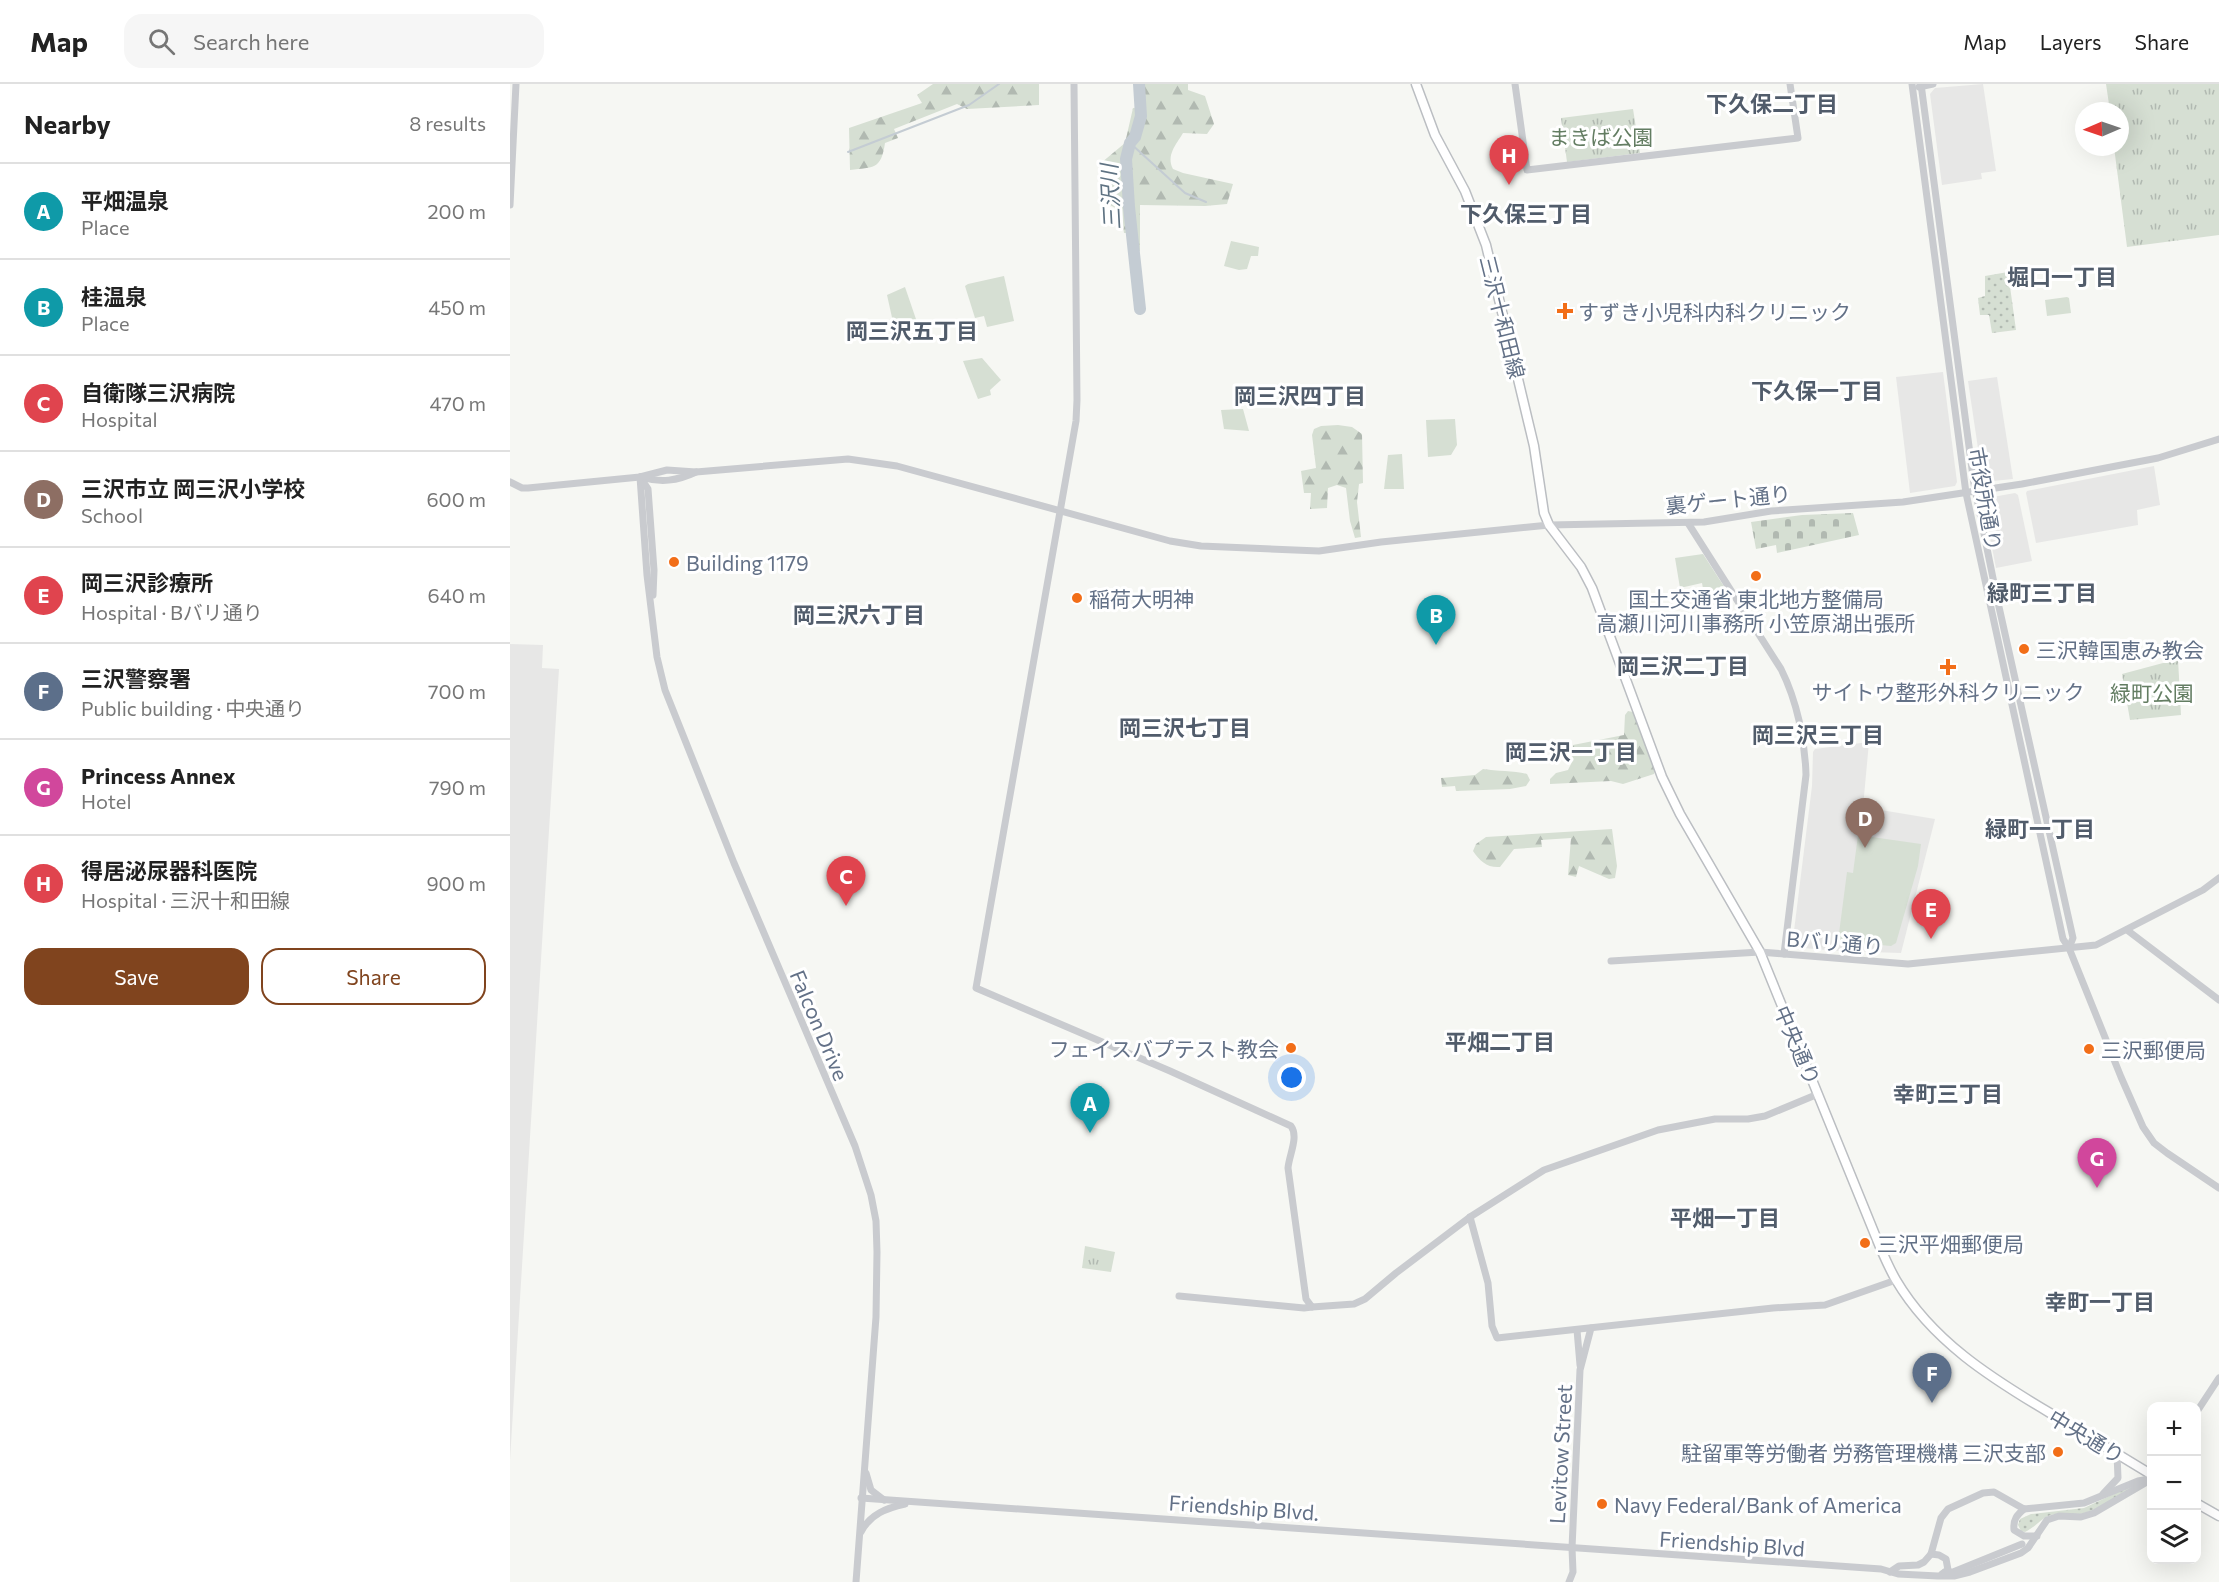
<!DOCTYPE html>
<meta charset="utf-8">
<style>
:root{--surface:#fff;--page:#f6f6f6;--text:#222;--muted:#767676;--line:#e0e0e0;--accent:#80441e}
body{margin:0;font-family:Commissioner,"Noto Sans JP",sans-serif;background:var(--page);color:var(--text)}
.controls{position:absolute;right:18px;bottom:18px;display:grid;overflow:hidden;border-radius:12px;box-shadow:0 6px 24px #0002}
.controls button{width:54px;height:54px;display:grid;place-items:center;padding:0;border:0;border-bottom:2px solid var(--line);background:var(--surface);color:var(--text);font:30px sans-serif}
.compass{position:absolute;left:1565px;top:18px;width:54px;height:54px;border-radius:50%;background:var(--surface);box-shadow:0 6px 24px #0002;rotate:268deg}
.you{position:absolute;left:782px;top:994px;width:21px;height:21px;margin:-15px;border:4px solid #fff;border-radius:50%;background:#1a73e8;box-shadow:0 0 0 9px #1a73e833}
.badge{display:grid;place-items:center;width:39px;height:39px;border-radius:50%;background:var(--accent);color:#fff;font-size:20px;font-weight:700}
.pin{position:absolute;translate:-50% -50px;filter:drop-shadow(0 2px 3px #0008)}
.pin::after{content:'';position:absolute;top:32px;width:21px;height:18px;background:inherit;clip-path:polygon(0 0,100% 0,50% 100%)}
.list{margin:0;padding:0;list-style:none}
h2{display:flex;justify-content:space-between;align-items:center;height:78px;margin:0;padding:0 24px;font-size:26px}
h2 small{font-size:20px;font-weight:400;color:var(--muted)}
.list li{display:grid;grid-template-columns:39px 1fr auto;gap:18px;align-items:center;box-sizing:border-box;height:96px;padding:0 24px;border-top:2px solid var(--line)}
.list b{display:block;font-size:22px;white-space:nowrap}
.list p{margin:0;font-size:20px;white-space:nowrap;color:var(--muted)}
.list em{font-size:20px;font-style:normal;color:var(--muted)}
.actions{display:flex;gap:12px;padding:18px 24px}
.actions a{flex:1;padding:14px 0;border:2px solid var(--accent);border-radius:18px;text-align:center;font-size:21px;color:var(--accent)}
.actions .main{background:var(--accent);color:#fff}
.icon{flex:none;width:33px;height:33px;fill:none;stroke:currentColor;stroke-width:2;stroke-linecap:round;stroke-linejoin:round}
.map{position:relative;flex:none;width:1709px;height:1498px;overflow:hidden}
header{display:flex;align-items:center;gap:36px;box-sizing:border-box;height:84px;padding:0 30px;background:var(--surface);border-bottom:2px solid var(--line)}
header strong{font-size:28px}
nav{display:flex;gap:33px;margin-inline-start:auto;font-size:21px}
.search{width:420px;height:54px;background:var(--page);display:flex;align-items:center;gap:15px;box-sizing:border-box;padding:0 21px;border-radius:18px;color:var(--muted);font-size:22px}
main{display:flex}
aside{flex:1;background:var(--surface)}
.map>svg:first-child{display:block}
.built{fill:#e7e7e6}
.grass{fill:url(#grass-dots)}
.forest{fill:url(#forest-firs)}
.cemetery{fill:url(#cemetery-stones)}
.park{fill:url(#park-tufts)}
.garden{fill:#d6dfd3}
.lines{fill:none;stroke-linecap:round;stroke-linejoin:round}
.stream{stroke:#c4ccd3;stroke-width:2}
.river{stroke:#c4ccd3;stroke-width:12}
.major-casing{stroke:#bbbec2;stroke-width:11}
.minor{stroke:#c9cbcf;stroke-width:7}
.major{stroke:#fff;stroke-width:8}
.poi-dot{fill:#f26e18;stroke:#fff;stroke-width:2}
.labels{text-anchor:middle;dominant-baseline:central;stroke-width:6;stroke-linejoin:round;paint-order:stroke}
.park-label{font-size:21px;fill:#637d62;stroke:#fff}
.poi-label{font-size:21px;fill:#637187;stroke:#fff;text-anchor:start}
.street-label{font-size:21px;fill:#637187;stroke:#fff}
.neighbourhood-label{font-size:22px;font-weight:bold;fill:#515c6b;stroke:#fff}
.water-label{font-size:22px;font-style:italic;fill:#5f7383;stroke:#fff}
</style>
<header>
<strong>Map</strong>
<div class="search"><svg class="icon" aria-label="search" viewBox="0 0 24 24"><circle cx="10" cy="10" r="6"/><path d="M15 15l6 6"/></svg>Search here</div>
<nav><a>Map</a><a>Layers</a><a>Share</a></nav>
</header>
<main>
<aside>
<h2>Nearby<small>8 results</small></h2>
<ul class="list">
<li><span class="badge" style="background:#0f9aa8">A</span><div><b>平畑温泉</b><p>Place</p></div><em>200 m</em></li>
<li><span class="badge" style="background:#0f9aa8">B</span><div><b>桂温泉</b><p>Place</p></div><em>450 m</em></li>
<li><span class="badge" style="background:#e0444e">C</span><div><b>自衛隊三沢病院</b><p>Hospital</p></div><em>470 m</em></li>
<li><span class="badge" style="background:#8d6e63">D</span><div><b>三沢市立 岡三沢小学校</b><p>School</p></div><em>600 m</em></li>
<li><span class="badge" style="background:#e0444e">E</span><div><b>岡三沢診療所</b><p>Hospital · Bバリ通り</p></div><em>640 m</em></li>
<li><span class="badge" style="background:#5c6f8a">F</span><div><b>三沢警察署</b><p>Public building · 中央通り</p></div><em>700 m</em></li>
<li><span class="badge" style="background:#d1479c">G</span><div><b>Princess Annex</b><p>Hotel</p></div><em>790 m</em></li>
<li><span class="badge" style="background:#e0444e">H</span><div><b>得居泌尿器科医院</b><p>Hospital · 三沢十和田線</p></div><em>900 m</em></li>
</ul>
<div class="actions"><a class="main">Save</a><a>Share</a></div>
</aside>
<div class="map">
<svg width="1709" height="1498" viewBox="0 0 1709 1498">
<defs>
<pattern id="grass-dots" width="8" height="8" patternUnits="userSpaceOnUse" patternTransform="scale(1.5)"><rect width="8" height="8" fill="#d6dfd3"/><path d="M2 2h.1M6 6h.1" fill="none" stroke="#b1b9b1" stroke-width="1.8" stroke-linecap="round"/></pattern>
<pattern id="forest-firs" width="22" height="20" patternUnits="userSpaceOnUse" patternTransform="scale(1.5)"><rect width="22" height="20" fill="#d6dfd3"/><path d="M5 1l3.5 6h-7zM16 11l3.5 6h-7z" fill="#b1b9b1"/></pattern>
<pattern id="cemetery-stones" width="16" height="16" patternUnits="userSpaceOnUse" patternTransform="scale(1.5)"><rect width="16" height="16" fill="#d6dfd3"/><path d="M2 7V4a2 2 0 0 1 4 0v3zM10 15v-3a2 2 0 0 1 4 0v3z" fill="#b1b9b1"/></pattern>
<pattern id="park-tufts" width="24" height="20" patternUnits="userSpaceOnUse" patternTransform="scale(1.5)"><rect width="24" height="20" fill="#d6dfd3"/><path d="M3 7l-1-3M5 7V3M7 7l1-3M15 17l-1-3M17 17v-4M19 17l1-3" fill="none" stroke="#b1b9b1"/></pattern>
</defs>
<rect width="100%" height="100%" fill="#f6f7f3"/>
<!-- built -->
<g class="built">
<path d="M1473,0L1486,87L1471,89L1472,95L1432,101L1420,10L1425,4Z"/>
<path d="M1433,288L1447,398L1445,402L1400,409L1386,293Z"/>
<path d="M1487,293L1503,395L1473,398L1458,297Z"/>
<path d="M1644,382L1650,421L1627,426L1628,441L1526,459L1516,409L1517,407Z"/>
<path d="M1505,409L1508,411L1522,477L1486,484L1474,422L1477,414Z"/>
<path d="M0,560L33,561L32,584L49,585L0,1376Z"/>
<path d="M1359,658L1353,723L1425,735L1391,869L1328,867L1282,863L1302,702L1303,668L1305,665Z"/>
</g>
<!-- grass -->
<g class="grass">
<path d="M1498,188L1506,246L1482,249L1479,231H1470L1468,214L1475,212V192Z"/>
<path d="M1621,1402L1622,1404C1606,1412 1588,1426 1571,1430C1560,1432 1549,1427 1538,1432C1530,1436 1524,1444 1515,1448L1511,1447L1508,1441L1510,1435L1521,1430L1574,1424Z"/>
</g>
<!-- forest -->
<g class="forest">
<path d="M423,0H529V21L457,25L447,20L384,45L388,54L375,59C371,86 364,83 340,86L339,44L412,19L407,11Z"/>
<path d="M632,0H678V6L695,12L704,40L697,50L673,49C666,61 656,71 663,85L673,89L723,100L717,120L695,122L630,121V167L626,168L624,149H614C612,132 612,125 595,119L590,92L591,79L615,59L623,24L634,23Z"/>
<path d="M828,341L842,343L852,350L853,399L849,400L847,418L851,453L845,454L840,437L836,404L827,401L818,404L817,424L800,425L801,409H794L791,387L806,384L802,351L804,345L811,342Z"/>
<path d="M1118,627L1123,628L1145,687L1144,690L1113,700L1101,697L1040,700V695L1046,689L1058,686L1062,678L1063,661L1114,651L1115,631Z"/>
<path d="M973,685C987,687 1005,687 1017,690L1020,696L1016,702L1000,705L946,707L945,702L932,703L931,694L965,691Z"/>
<path d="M1102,745L1107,782L1105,794L1099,795L1069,782L1066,793L1058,791L1061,754L1031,756L1032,763L1004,765L990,783C977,784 970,777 963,767L966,760L976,753Z"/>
</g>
<!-- cemetery -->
<path class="cemetery" d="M1343,429L1349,451L1267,469L1266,461L1246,465L1241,438L1292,431Z"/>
<!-- park -->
<g class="park">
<path d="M1596,0H1709V151L1617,163L1604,63H1610V27H1600Z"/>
<path d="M1123,25L1130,69L1057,78L1051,34Z"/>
<path d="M1668,575L1671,631L1620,636L1612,590Z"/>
<path d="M575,1162L605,1168L601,1188L572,1184Z"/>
</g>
<!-- garden -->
<g class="garden">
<path d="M721,157L749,163L748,172H741L737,185L729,186L714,182Z"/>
<path d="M494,192L504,237L477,243L474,232L465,234L455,202L458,200Z"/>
<path d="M395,203L408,241L385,247L377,211Z"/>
<path d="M1557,213L1559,214L1561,229L1537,232L1535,216Z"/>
<path d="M472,274L491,296L480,306L481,311L468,315L453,277Z"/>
<path d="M733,325L739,347L714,345L711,326Z"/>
<path d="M945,335L947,361L941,371L918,373L916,336Z"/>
<path d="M892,370L894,405H874L878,371Z"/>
<path d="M1193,470L1215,504L1194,510L1192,499L1170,504L1165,474Z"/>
<path d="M1348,751L1411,760L1408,782L1386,859L1381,862L1328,857L1337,788L1343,789Z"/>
</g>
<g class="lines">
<!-- stream -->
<g class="stream">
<path d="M620,59L675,109L696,118"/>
<path d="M338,68L459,21L489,0"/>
</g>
<!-- river -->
<path class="river" d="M629,0L631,32L625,53L620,59L616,75L619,123L630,225"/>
<defs>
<g id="major">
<path d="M906,0L925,51L955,107L976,161L1024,362L1034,429L1039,441L1071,483L1082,504L1152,693L1170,730L1250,868L1370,1163C1375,1174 1380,1186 1386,1196C1422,1257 1481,1294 1540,1329C1574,1350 1608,1370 1642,1391"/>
<path d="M1686,1419L1709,1432"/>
</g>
</defs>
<!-- major casing -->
<use href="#major" class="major-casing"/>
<!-- minor -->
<g class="minor">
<path d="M564,0L567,316L566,337L466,904L660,987L781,1042C789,1053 779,1071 778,1084L796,1215L802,1223L844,1220L855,1215L886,1189L960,1133L1034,1086L1148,1046L1205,1035H1238L1255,1032L1308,1010"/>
<path d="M1005,0L1017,86L1288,54L1280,0"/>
<path d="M1402,0L1456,409L1553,855L1559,864L1611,993L1633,1043L1644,1059L1657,1069L1709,1104"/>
<path d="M1411,0L1464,400L1487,514L1563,854L1559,864"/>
<path d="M1409,3L1423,0"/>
<path d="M0,121L6,0"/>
<path d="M130,393L137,491L147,573L155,606L224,779L345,1062L361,1111L366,1137L367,1168L366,1233L346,1498"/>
<path d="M130,393L138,405L144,486L143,511"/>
<path d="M131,393C151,399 167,397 186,388"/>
<path d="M0,398L12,404H18L130,393L157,386L186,388L338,375L387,382L660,457L691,462L809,467L871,458L1039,441L1194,438L1261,427L1393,418L1512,400L1648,374L1709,355"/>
<path d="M1178,439L1271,585C1287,617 1295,656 1296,691L1274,870"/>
<path d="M1617,846L1709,916"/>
<path d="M1101,877L1250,868L1398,880L1586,861L1693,806L1709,794"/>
<path d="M960,1133L978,1199L982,1242L987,1254L1263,1224L1315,1221L1386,1196"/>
<path d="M669,1212L794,1224L802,1223"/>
<path d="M1067,1246L1070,1281"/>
<path d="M1686,1329L1709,1294"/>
<path d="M356,1389L361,1406L374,1416"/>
<path d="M1593,1410L1608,1394L1607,1370"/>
<path d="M351,1414C691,1435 1031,1464 1371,1485L1388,1490L1428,1492H1444L1460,1488L1511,1469L1518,1464L1537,1436L1549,1432L1571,1433L1584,1429L1642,1395"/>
<path d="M1514,1425C1507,1431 1503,1435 1504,1446L1514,1452H1527"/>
<path d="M351,1448C360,1430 377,1424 395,1420"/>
<path d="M1421,1470L1429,1471L1436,1475L1438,1486L1432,1490"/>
<path d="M1380,1488L1389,1482L1408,1481L1414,1478L1421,1470L1431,1434L1438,1425L1473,1409L1484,1408L1514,1425L1574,1419L1628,1397L1639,1395"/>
<path d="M1435,1488H1443L1512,1460"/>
<path d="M1059,1498L1063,1488L1062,1464L1070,1286L1081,1244"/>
</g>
<!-- major -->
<use href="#major" class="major"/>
</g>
<!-- markers -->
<g class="poi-dot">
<path d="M1052 218h6v6h6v6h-6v6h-6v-6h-6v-6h6z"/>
<circle cx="164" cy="478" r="6"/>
<circle cx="1246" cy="492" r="6"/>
<circle cx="567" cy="514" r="6"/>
<circle cx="1514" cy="565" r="6"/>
<path d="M1435 574h6v6h6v6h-6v6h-6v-6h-6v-6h6z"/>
<circle cx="781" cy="964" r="6"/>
<circle cx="1579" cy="965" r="6"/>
<circle cx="1355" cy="1159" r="6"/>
<circle cx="1548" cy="1368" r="6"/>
<circle cx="1092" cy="1420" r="6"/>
</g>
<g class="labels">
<!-- park labels -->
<g class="park-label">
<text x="1091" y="52">まきば公園</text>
<text x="1642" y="608">緑町公園</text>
</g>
<!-- poi labels -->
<g class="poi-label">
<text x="1068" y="227">すずき小児科内科クリニック</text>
<text x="176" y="478">Building 1179</text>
<text x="579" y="514">稲荷大明神</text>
<text x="1246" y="514" text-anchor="middle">国土交通省 東北地方整備局<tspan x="1246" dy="24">高瀬川河川事務所 小笠原湖出張所</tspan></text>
<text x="1526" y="565">三沢韓国恵み教会</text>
<text x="1438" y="607" text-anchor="middle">サイトウ整形外科クリニック</text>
<text x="769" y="964" text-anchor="end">フェイスバプテスト教会</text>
<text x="1591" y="965">三沢郵便局</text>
<text x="1367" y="1159">三沢平畑郵便局</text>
<text x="1536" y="1368" text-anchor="end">駐留軍等労働者 労務管理機構 三沢支部</text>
<text x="1104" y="1420">Navy Federal/Bank of America</text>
</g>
<!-- street labels -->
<g class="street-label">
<text transform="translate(993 233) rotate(76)">三沢十和田線</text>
<text transform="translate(1218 415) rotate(-6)">裏ゲート通り</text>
<text transform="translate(1476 415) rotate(80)">市役所通り</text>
<text transform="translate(1325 858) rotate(5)">Bバリ通り</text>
<text transform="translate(310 941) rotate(67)">Falcon Drive</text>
<text transform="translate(1288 961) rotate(67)">中央通り</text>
<text transform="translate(1577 1352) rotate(31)">中央通り</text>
<text transform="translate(1050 1370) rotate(-87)">Levitow Street</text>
<text transform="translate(734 1423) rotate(4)">Friendship Blvd.</text>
<text transform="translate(1222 1459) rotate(4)">Friendship Blvd</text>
</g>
<!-- neighbourhood labels -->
<g class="neighbourhood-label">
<text x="1262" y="19">下久保二丁目</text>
<text x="1016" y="129">下久保三丁目</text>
<text x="1552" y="192">堀口一丁目</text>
<text x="402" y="246">岡三沢五丁目</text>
<text x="1307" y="306">下久保一丁目</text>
<text x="790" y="311">岡三沢四丁目</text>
<text x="1532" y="508">緑町三丁目</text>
<text x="349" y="530">岡三沢六丁目</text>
<text x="1173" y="581">岡三沢二丁目</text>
<text x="675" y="643">岡三沢七丁目</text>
<text x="1308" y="650">岡三沢三丁目</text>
<text x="1061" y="667">岡三沢一丁目</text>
<text x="1530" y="744">緑町一丁目</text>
<text x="990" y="957">平畑二丁目</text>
<text x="1438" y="1009">幸町三丁目</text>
<text x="1215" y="1133">平畑一丁目</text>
<text x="1590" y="1217">幸町一丁目</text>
</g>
<!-- water labels -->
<g class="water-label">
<text transform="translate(600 113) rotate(-93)">三沢川</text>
</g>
</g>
</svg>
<div class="controls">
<button>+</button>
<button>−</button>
<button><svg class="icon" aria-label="layers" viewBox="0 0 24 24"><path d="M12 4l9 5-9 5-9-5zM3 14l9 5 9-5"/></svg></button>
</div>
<svg class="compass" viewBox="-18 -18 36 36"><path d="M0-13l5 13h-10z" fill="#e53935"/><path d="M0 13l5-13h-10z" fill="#767676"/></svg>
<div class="you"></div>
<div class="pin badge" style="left:580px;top:1049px;background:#0f9aa8">A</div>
<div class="pin badge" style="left:926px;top:561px;background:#0f9aa8">B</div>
<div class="pin badge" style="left:336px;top:822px;background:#e0444e">C</div>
<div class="pin badge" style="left:1355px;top:764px;background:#8d6e63">D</div>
<div class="pin badge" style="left:1421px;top:855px;background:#e0444e">E</div>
<div class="pin badge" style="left:1422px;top:1319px;background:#5c6f8a">F</div>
<div class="pin badge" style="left:1587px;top:1104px;background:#d1479c">G</div>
<div class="pin badge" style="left:999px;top:101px;background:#e0444e">H</div>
</div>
</main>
